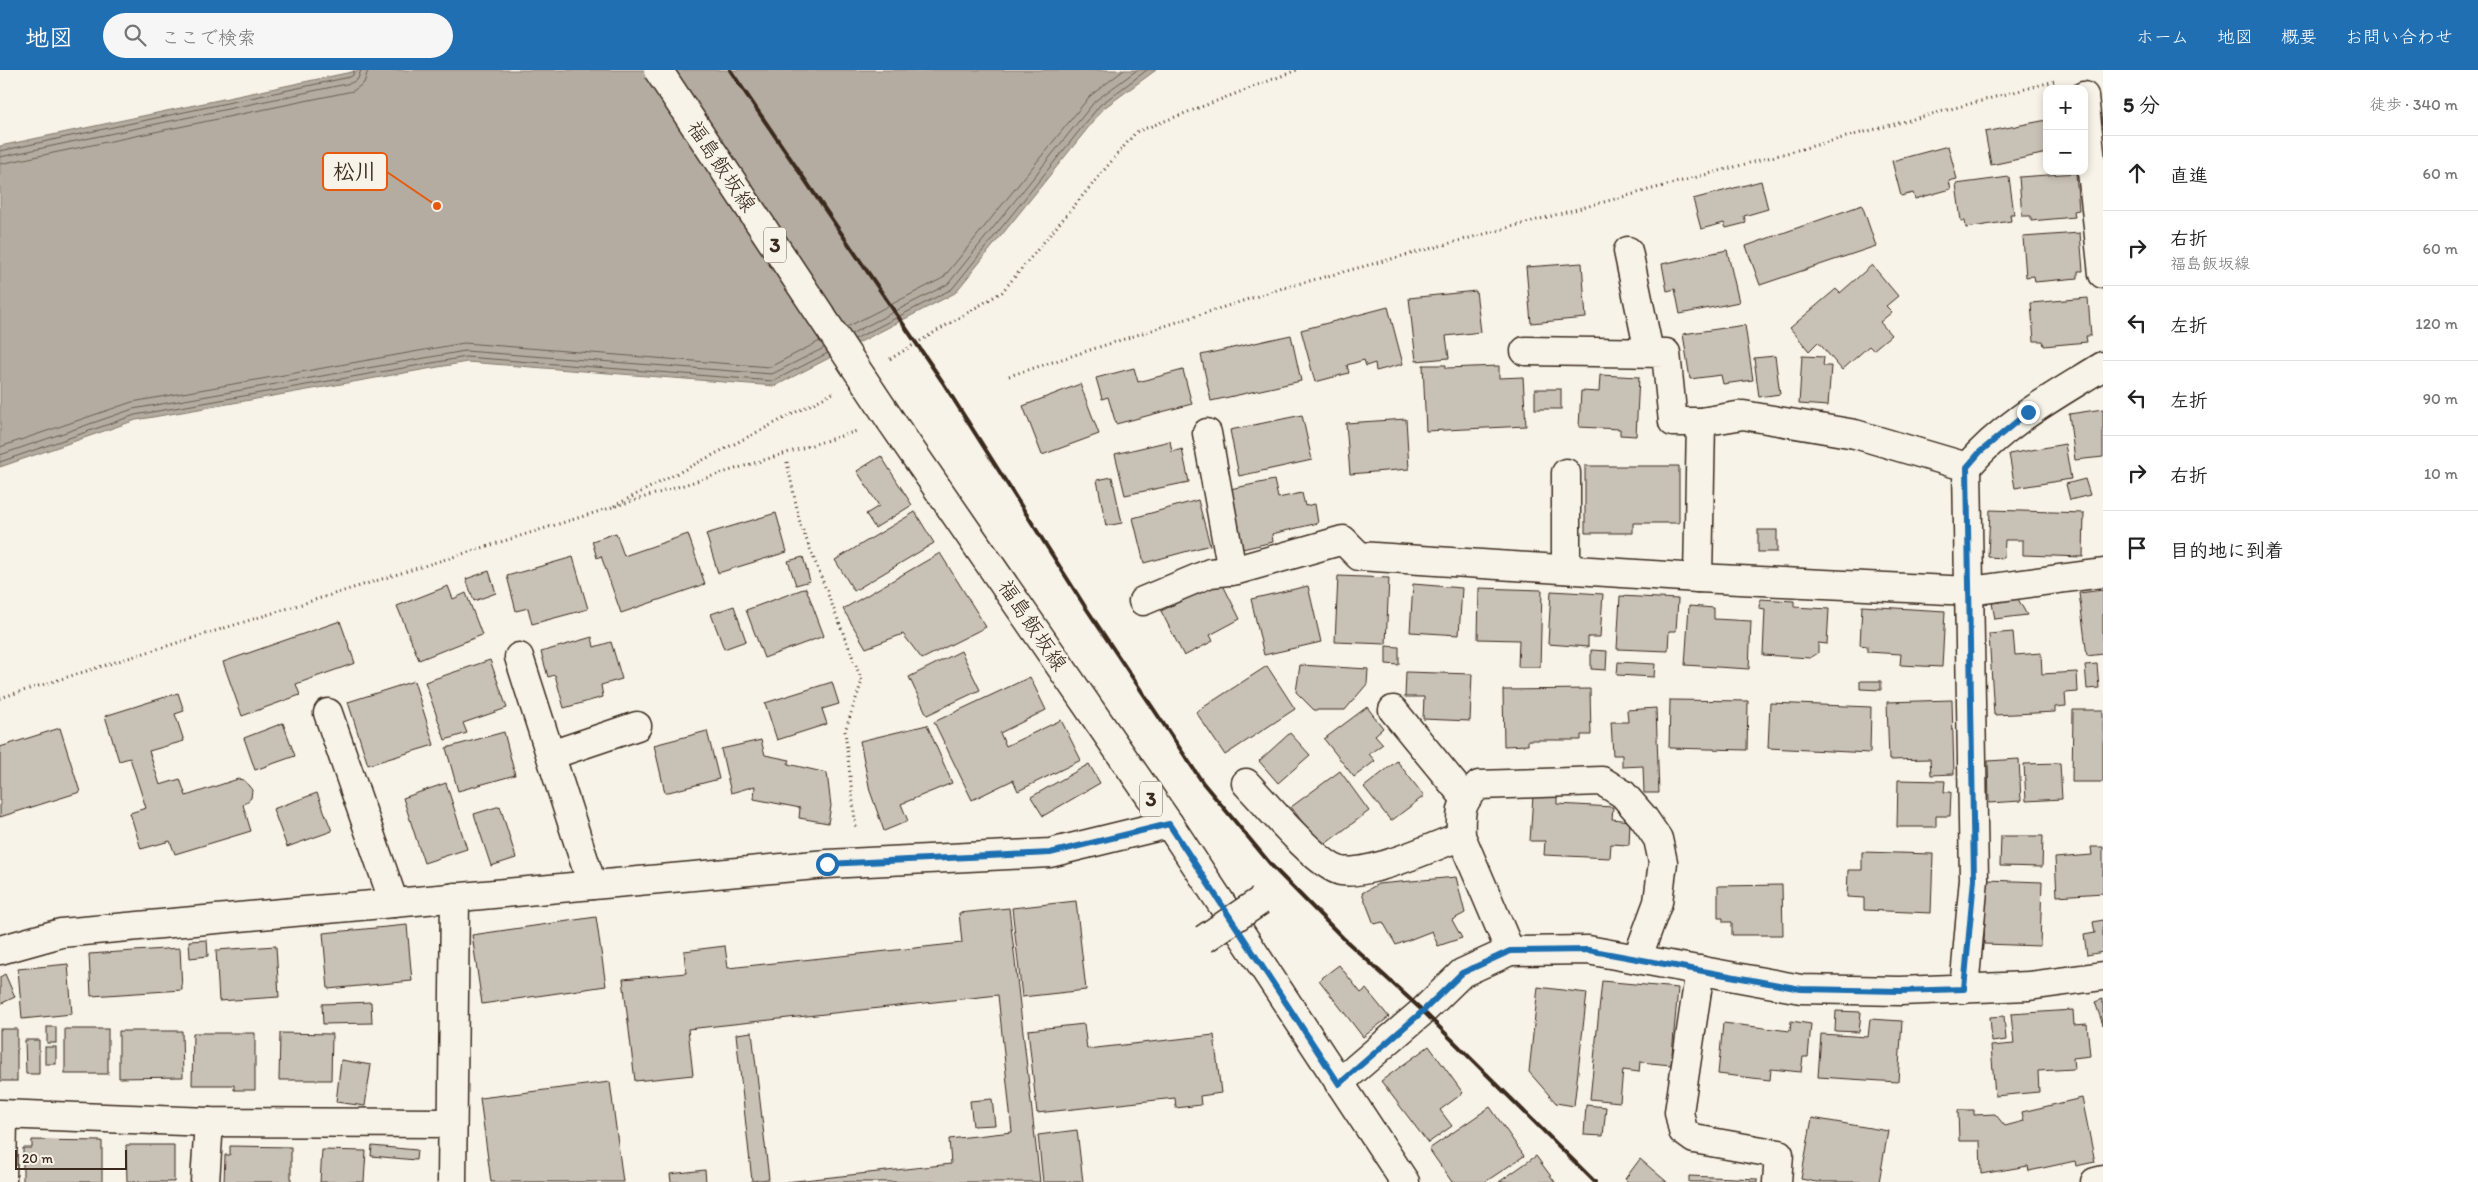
<!DOCTYPE html>
<html lang="ja">
<meta charset="utf-8">
<style>
:root{--surface:#fff;--page:#f6f6f6;--text:#222;--muted:#767676;--line:#e0e0e0;--accent:#1f6fb2}
body{margin:0;font-family:Itim,"Klee One",sans-serif;background:var(--page);color:var(--text)}
.controls{position:absolute;right:15px;top:15px;display:grid;overflow:hidden;border-radius:10px;box-shadow:0 2px 8px #0003}
.controls button{width:45px;height:45px;display:grid;place-items:center;padding:0;border:0;border-bottom:1px solid var(--line);background:var(--surface);color:var(--text);font:25px sans-serif}
.scale{position:absolute;left:15px;bottom:12px;width:112px;box-sizing:border-box;padding-left:5px;border:2px solid #3b2a1e;border-top:0;font-size:14px;line-height:18px;white-space:nowrap;color:#3b2a1e;-webkit-text-stroke:4px #f7f3e8;paint-order:stroke}
.stop{position:absolute;width:15px;height:15px;margin:-11px;border:4px solid #1f6fb2;border-radius:50%;background:#fff}
.stop.end{background:#1f6fb2;border-color:#fff;box-shadow:0 1px 5px #0008}
.list{margin:0;padding:0;list-style:none}
h2{display:flex;justify-content:space-between;align-items:center;height:65px;margin:0;padding:0 20px;font-size:21px}
h2 small{font-size:16px;font-weight:400;color:var(--muted)}
.list li{display:grid;grid-template-columns:32px 1fr auto;gap:15px;align-items:center;box-sizing:border-box;height:75px;padding:0 20px;border-top:1px solid var(--line)}
.list b{display:block;font-size:19px;white-space:nowrap}
.list p{margin:0;font-size:16px;white-space:nowrap;color:var(--muted)}
.list em{font-size:16px;font-style:normal;color:var(--muted)}
.icon{flex:none;width:28px;height:28px;fill:none;stroke:currentColor;stroke-width:2;stroke-linecap:round;stroke-linejoin:round}
.map{position:relative;flex:none;width:2103px;height:1112px;overflow:hidden}
header{display:flex;align-items:center;gap:30px;box-sizing:border-box;height:70px;padding:0 25px;background:var(--accent);color:#fff}
header strong{font-size:24px}
nav{display:flex;gap:28px;margin-inline-start:auto;font-size:18px}
.search{width:350px;height:45px;background:var(--page);display:flex;align-items:center;gap:12px;box-sizing:border-box;padding:0 18px;border-radius:28px;color:var(--muted);font-size:19px}
main{display:flex}
aside{flex:1;background:var(--surface)}
.map>svg:first-child{display:block}
.water{fill:#b4aca0;stroke:#84786c}
.lines{fill:none;stroke-linecap:round;stroke-linejoin:round}
.shore{stroke:#6b5e52;stroke-width:1}
.building{fill:#c8c1b6;stroke:#3b2a1e}
.street-casing{stroke:#3b2a1e;stroke-width:31}
.secondary-casing{stroke:#3b2a1e;stroke-width:31}
.primary-casing{stroke:#3b2a1e;stroke-width:31}
.path{stroke:#3b2a1e;stroke-width:3;stroke-dasharray:1 4;stroke-linecap:butt}
.street{stroke:#f7f3e8;stroke-width:28}
.secondary{stroke:#f7f3e8;stroke-width:28}
.primary{stroke:#f7f3e8;stroke-width:28}
.rail{stroke:#3b2a1e;stroke-width:4}
.street-bridge-casing{stroke:#3b2a1e;stroke-width:31;stroke-linecap:butt}
.primary-bridge-casing{stroke:#3b2a1e;stroke-width:31;stroke-linecap:butt}
.street-bridge{stroke:#f7f3e8;stroke-width:28}
.primary-bridge{stroke:#f7f3e8;stroke-width:28}
.route{stroke:#1f6fb2;stroke-width:6}
.labels{text-anchor:middle;dominant-baseline:central;stroke-width:4;stroke-linejoin:round;paint-order:stroke}
.shield{fill:#f7f3e8;stroke:#73665b;stroke-width:1}
.shield-label{font-size:20px;font-weight:bold;fill:#3b2a1e}
.street-label{font-size:21px;fill:#3b2a1e;stroke:#f7f3e8}
.leader{fill:none;stroke:#e8590c;stroke-width:2}
.callout-dot{fill:#e8590c;stroke:#f7f3e8;stroke-width:2}
.callout{fill:#f7f3e8;stroke:#e8590c;stroke-width:2}
.callout-label{font-size:22px;text-anchor:middle;font-weight:bold;fill:#3b2a1e}
</style>
<header>
<strong>地図</strong>
<div class="search"><svg class="icon" aria-label="search" viewBox="0 0 24 24"><circle cx="10" cy="10" r="6"/><path d="M15 15l6 6"/></svg>ここで検索</div>
<nav><a>ホーム</a><a>地図</a><a>概要</a><a>お問い合わせ</a></nav>
</header>
<main>
<div class="map">
<svg width="2103" height="1112" viewBox="0 0 2103 1112">
<rect width="100%" height="100%" fill="#f7f3e8"/>
<filter id="ink" filterUnits="userSpaceOnUse"><feTurbulence type="fractalNoise" baseFrequency=".02" numOctaves="2"/><feDisplacementMap in="SourceGraphic" scale="10" xChannelSelector="R" yChannelSelector="G"/><feConvolveMatrix kernelMatrix="1 2 1 2 8 2 1 2 1" color-interpolation-filters="sRGB"/></filter>
<g filter="url(#ink)">
<!-- water -->
<path class="water" d="M361,0H1156L1104,38L955,223L775,316L467,292L136,350L0,397V76Z"/>
<g class="lines">
<!-- shore -->
<g class="shore">
<path d="M0,81L350,7L353,5L354,0"/>
<path d="M0,87L351,13L358,9L361,0"/>
<path d="M0,94L353,21L364,13L368,0"/>
<path d="M847,257L943,208L1090,26L1124,0"/>
<path d="M851,264L948,214L1095,31L1137,0"/>
<path d="M855,269L952,219L1100,35L1147,0"/>
<path d="M0,377L132,332L464,273L770,297L820,271"/>
<path d="M0,385L133,339L465,281L772,304L824,278"/>
<path d="M0,392L135,345L466,287L773,311L828,283"/>
</g>
</g>
<!-- building -->
<g class="building">
<path d="M2047,50V83L1991,95L1985,62Z"/>
<path d="M1948,76L1957,109L1949,111L1951,119L1915,129L1913,123L1901,126L1892,91Z"/>
<path d="M2076,103L2079,140L2074,141L2075,147L2031,151V146H2022L2019,107Z"/>
<path d="M2009,107L2014,144H2010L2011,151L1966,158L1965,151H1961L1956,114Z"/>
<path d="M1761,111L1768,139L1744,146L1746,153L1726,158L1724,153L1701,159L1693,129Z"/>
<path d="M1862,135L1876,176L1760,215L1746,176Z"/>
<path d="M2080,163L2083,201H2078V208L2035,212L2034,206L2026,207L2023,167Z"/>
<path d="M1727,180L1739,232L1680,244L1675,219L1667,221L1662,194Z"/>
<path d="M1582,193L1586,248L1531,253L1526,197Z"/>
<path d="M1872,195L1898,226L1886,236L1892,242L1880,252L1891,265L1873,280L1869,276L1842,300L1818,272L1809,281L1790,258L1836,219L1840,223Z"/>
<path d="M1476,221L1481,262L1446,266L1449,288L1416,291L1409,228Z"/>
<path d="M2088,228L2091,266H2086L2087,272L2044,276L2043,271H2034L2031,233Z"/>
<path d="M1388,237L1403,294L1376,301L1375,293L1366,296L1364,290L1347,295L1349,303L1315,312L1301,260Z"/>
<path d="M1745,255L1753,310L1723,314L1721,305L1690,309L1683,264Z"/>
<path d="M1291,265L1301,311L1211,331L1201,285Z"/>
<path d="M1775,286L1780,324L1759,327L1754,288Z"/>
<path d="M1802,286L1824,287L1823,296H1831L1828,336L1799,334Z"/>
<path d="M1423,295H1446V298L1499,296V308L1523,307L1526,356L1426,361Z"/>
<path d="M1134,298L1138,312L1183,300L1192,334L1116,354L1108,327L1102,329L1096,308Z"/>
<path d="M1600,305L1639,307L1636,366L1620,365V359L1579,357L1581,321L1599,322Z"/>
<path d="M1080,314L1099,364L1042,385L1023,336Z"/>
<rect x="1535" y="319" width="26" height="20"/>
<path d="M2103,339V387L2075,390L2069,344Z"/>
<path d="M1302,345L1312,390L1239,406L1230,360Z"/>
<path d="M1406,349L1409,399L1350,404L1346,353Z"/>
<path d="M1170,371L1172,382L1182,379L1189,412L1125,425L1115,384Z"/>
<path d="M2065,374L2071,409L2015,418L2009,384Z"/>
<path d="M881,386L912,435L875,458L866,444L879,436L857,401Z"/>
<path d="M1585,396H1679V453H1633V463H1585Z"/>
<path d="M1112,407L1122,453L1106,456L1097,410Z"/>
<path d="M2085,409L2090,425L2070,430L2066,414Z"/>
<path d="M1274,410L1278,428L1302,423L1305,436L1315,434L1318,453L1272,464L1273,472L1238,480L1225,420Z"/>
<path d="M1198,430L1210,475L1144,493L1133,448Z"/>
<path d="M1990,440L2084,443L2083,487L2023,485V470H2005L2004,488L1988,487Z"/>
<path d="M915,442L934,473L854,521L835,490Z"/>
<path d="M776,443L787,482L718,503L706,464Z"/>
<rect x="1758" y="460" width="19" height="22"/>
<path d="M616,463L624,486L688,464L705,514L621,543L601,486L597,488L592,471Z"/>
<path d="M940,483L986,557L922,589L903,564L866,578L843,539Z"/>
<path d="M573,487L588,539L532,554L528,538L516,541L507,506Z"/>
<path d="M803,487L810,511L796,515L788,491Z"/>
<path d="M489,501L496,523L474,531L466,509Z"/>
<path d="M1338,506L1389,508L1386,574L1335,572Z"/>
<path d="M1221,511L1240,549L1210,565L1213,571L1184,586L1161,541Z"/>
<path d="M1413,514L1462,518L1459,565L1410,562Z"/>
<path d="M448,516L453,529L466,523L482,565L419,590L397,536Z"/>
<path d="M1308,516L1321,572L1264,585L1251,529Z"/>
<path d="M806,518L824,566L764,588L746,540Z"/>
<path d="M1479,518L1542,520L1540,597H1518L1519,570L1478,569Z"/>
<path d="M2103,520V584L2087,586L2079,523Z"/>
<path d="M1551,521L1603,524L1600,567H1588V577L1548,574Z"/>
<path d="M1620,526L1678,529L1676,561H1669L1668,581L1617,579Z"/>
<path d="M1760,529L1794,531V537L1829,539L1827,574L1818,573V583L1810,588L1763,585L1765,539L1759,538Z"/>
<path d="M2018,529L2027,545L1995,549L1992,533Z"/>
<path d="M734,536L746,571L724,579L711,544Z"/>
<path d="M1689,536L1714,538V549L1751,551L1749,599L1685,595Z"/>
<path d="M1862,536L1945,541L1942,597L1900,595L1901,584L1867,582V576L1860,575Z"/>
<path d="M340,551L355,593L296,614L300,625L242,646L223,592Z"/>
<path d="M2013,562L2015,585L2041,583L2042,604L2077,602L2078,622L2065,623L2066,636L2055,637V642L1994,645L1989,564Z"/>
<path d="M592,567L594,577L611,572L622,609L601,615L603,627L564,638L555,605L548,607L541,582Z"/>
<path d="M1386,576L1399,577V595L1386,594Z"/>
<path d="M1591,580L1607,581L1606,600L1591,599Z"/>
<path d="M961,581L980,620L927,645L909,607Z"/>
<path d="M490,590L507,638L463,653L467,663L445,670L425,612Z"/>
<path d="M1618,592L1655,594L1654,607L1617,605Z"/>
<path d="M2097,594L2099,618L2087,619L2085,595Z"/>
<path d="M1300,595L1368,599L1367,614L1345,640H1314L1296,622Z"/>
<path d="M1267,596L1295,639L1225,685L1196,642Z"/>
<path d="M1406,602L1472,604L1470,651L1423,649L1424,627H1405Z"/>
<path d="M1030,607L1046,640L1000,663L1006,676L1061,650L1081,690L1018,721L1013,710L972,730L934,652Z"/>
<path d="M414,611L434,675L368,695L348,632Z"/>
<path d="M1860,611H1881V620L1860,619Z"/>
<path d="M832,612L839,634L822,639L827,654L777,670L765,633Z"/>
<path d="M1590,619L1591,665H1581V670H1528V675L1504,676L1503,620Z"/>
<path d="M178,623L184,641L175,644L184,671L149,681L160,715L180,709L186,726L238,709L244,710L252,720L251,728L243,735L251,761L175,784L170,771L141,779L130,743L146,738L130,688L119,691L105,646Z"/>
<path d="M1670,630L1748,631L1747,680L1669,678Z"/>
<path d="M1952,630L1954,704L1931,705L1930,689L1889,690L1887,632Z"/>
<path d="M1770,633L1871,637L1870,683L1768,678Z"/>
<path d="M1367,637L1383,658L1375,665L1383,674L1369,684L1375,691L1354,707L1324,669Z"/>
<path d="M1656,638L1659,723H1644L1643,696L1622,697V685H1613L1611,652H1628L1627,640Z"/>
<path d="M2073,640H2103V712H2072Z"/>
<path d="M283,653L295,686L255,700L244,668Z"/>
<path d="M927,655L952,713L901,734L908,751L884,761L870,721L860,671Z"/>
<path d="M60,658L80,722L0,747V677Z"/>
<path d="M707,661L719,709L665,723L654,675Z"/>
<path d="M504,662L515,705L458,721L446,678Z"/>
<path d="M1290,663L1310,685L1278,713L1259,691Z"/>
<path d="M761,670L765,685L790,690L788,694L827,703L831,736L828,753L799,748L800,738L754,729L755,716L731,723L721,679Z"/>
<path d="M2019,689L2021,731L1989,733L1988,691Z"/>
<path d="M1397,691L1424,726L1391,751L1364,717Z"/>
<path d="M2060,693L2062,729L2026,731L2024,694Z"/>
<path d="M1089,694L1100,713L1043,746L1031,727Z"/>
<path d="M1340,701L1369,741L1321,777L1291,737Z"/>
<path d="M1898,710L1945,711L1944,722H1951L1950,746H1936V757H1897Z"/>
<path d="M446,713L467,779L424,793L403,728Z"/>
<path d="M317,723L332,761L287,777L273,739Z"/>
<path d="M1533,725L1557,726V734L1613,737L1612,749L1630,751L1629,775L1611,774L1610,788L1544,785L1545,771H1530Z"/>
<path d="M500,736L516,788L491,796L474,744Z"/>
<path d="M2001,766H2043L2042,797L2000,796Z"/>
<path d="M2091,777H2103V823L2057,826L2055,788L2092,785Z"/>
<path d="M1862,782L1933,784L1931,843L1864,840V828L1847,827L1848,800H1862Z"/>
<path d="M1456,807L1465,843L1452,850L1462,868L1438,876L1432,861L1396,875L1383,852L1374,854L1362,823L1378,814Z"/>
<path d="M1986,810L2042,812L2040,876L1984,874Z"/>
<path d="M1782,815L1783,865H1732V852H1723V848H1718V816Z"/>
<path d="M1076,831L1086,920L1022,927L1012,838Z"/>
<path d="M1009,838L1040,1112H786L951,1094L949,1069L1012,1062L998,925L688,959L693,1005L635,1011L623,909L686,903L684,881L725,876L728,898L962,873L959,843Z"/>
<path d="M596,847L606,916L482,934L472,865Z"/>
<path d="M2103,850V882L2087,885L2084,865L2095,863L2093,852Z"/>
<path d="M407,855L412,911L328,919L323,863Z"/>
<path d="M207,870L208,886L190,888L189,871Z"/>
<path d="M276,876L279,927L219,931L216,880Z"/>
<path d="M180,878L182,920L91,926L89,884Z"/>
<path d="M68,894L72,944L22,949L18,899Z"/>
<path d="M1339,895L1361,923L1366,919L1389,947L1363,967L1319,910Z"/>
<path d="M5,904L15,927L0,934V907Z"/>
<path d="M1602,911L1678,918L1671,995L1640,992L1639,1002L1623,1000L1620,1032L1590,1029Z"/>
<path d="M1538,917L1587,923L1574,1036L1556,1033L1529,1002Z"/>
<path d="M2103,929V955L2095,932Z"/>
<path d="M371,932L372,953L323,954L322,934Z"/>
<path d="M2073,940L2074,955L2087,954L2090,986L2073,988L2074,999L2038,1001L2039,1022L1995,1026L1991,976L2014,974L2011,944Z"/>
<path d="M1836,941L1861,942L1859,962L1835,961Z"/>
<path d="M2004,946L2006,970L1992,972L1990,947Z"/>
<path d="M1870,949L1902,951L1898,1012L1818,1007L1821,964L1868,967Z"/>
<path d="M1791,951L1811,954L1808,987H1803L1801,1002L1771,999L1770,1010L1718,1004L1723,953L1790,961Z"/>
<path d="M1084,954L1087,979L1214,965L1221,1023L1200,1026L1201,1035L1176,1038L1175,1028L1037,1043L1028,960Z"/>
<rect x="47" y="957" width="9" height="16"/>
<rect x="0" y="959" width="17" height="52"/>
<rect x="65" y="959" width="43" height="45"/>
<path d="M119,961H182L183,1007L119,1008Z"/>
<path d="M752,962L769,1109L752,1111L736,964Z"/>
<path d="M193,963H255V1020H234V1015H192Z"/>
<path d="M280,963L332,964L331,1010H279Z"/>
<path d="M25,970H39V1004H26Z"/>
<path d="M1429,976L1463,1023L1440,1040L1452,1056L1428,1073L1381,1011Z"/>
<rect x="45" y="977" width="11" height="17"/>
<path d="M341,990L371,995L365,1036L336,1032Z"/>
<path d="M610,1012L623,1112H491L480,1028Z"/>
<path d="M2082,1028L2095,1092L2076,1096L2075,1091L2029,1101L2028,1096L1981,1104L1980,1071H1959L1958,1040H1974V1045L1995,1044L2005,1056L2024,1051L2022,1042Z"/>
<path d="M992,1029L995,1055L973,1056L970,1031Z"/>
<path d="M1586,1035L1606,1037L1603,1066L1584,1065Z"/>
<path d="M1490,1037L1524,1086L1485,1112H1452L1429,1079Z"/>
<path d="M1812,1048L1888,1061L1879,1112H1816L1801,1109Z"/>
<path d="M1077,1060L1083,1112H1043L1038,1065Z"/>
<path d="M32,1070L102,1071V1112H23V1078H32Z"/>
<path d="M126,1075H174V1112H127Z"/>
<path d="M230,1076L291,1077V1112H224L225,1085H230Z"/>
<path d="M372,1076L417,1080L416,1090L371,1086Z"/>
<path d="M322,1080L366,1081L364,1112H320Z"/>
<path d="M1536,1086L1555,1112H1499Z"/>
<path d="M1640,1089L1667,1112H1628L1625,1109Z"/>
<path d="M705,1100L706,1112H671L670,1104Z"/>
<path d="M1689,1106L1757,1109V1112H1689Z"/>
</g>
<g class="lines">
<defs>
<g id="street">
<path d="M2084,26L2103,204"/>
<path d="M1628,181L1649,282"/>
<path d="M1525,281L1666,283L1673,352H1701L1743,345L1855,364L1967,397"/>
<path d="M1207,363L1232,501"/>
<path d="M1566,403V499"/>
<path d="M1698,508L1701,352"/>
<path d="M1143,531L1210,503L1237,500L1343,470L1359,486L1698,508L1970,521L2103,503"/>
<path d="M519,587L592,815"/>
<path d="M1393,640L1465,728"/>
<path d="M328,643L394,833"/>
<path d="M551,685L637,656"/>
<path d="M1246,713C1265,733 1317,796 1341,801C1369,806 1433,777 1461,766"/>
<path d="M0,880L61,863L827,794L1050,783L1169,754"/>
<path d="M1637,889L1658,832L1663,792L1658,769L1643,747L1623,724L1602,711L1479,715C1460,732 1460,742 1461,766L1510,881L1588,880L1801,919L1900,921L2029,916L2103,906"/>
<path d="M1700,900L1679,1042L1683,1061L1694,1069L1779,1084L1777,1112"/>
<path d="M1964,919L1974,809L1967,397C2004,353 2055,326 2103,296"/>
<path d="M0,1044L209,1052L452,1053"/>
<path d="M2,1112L3,1045"/>
<path d="M205,1112L209,1052"/>
<path d="M452,1112L455,827"/>
<path d="M2095,1112L2103,1110"/>
</g>
<path id="secondary" d="M1339,1013L1423,941L1462,903L1510,881"/>
<path id="primary" d="M891,351L1169,754L1405,1112"/>
</defs>
<!-- street casing -->
<use href="#street" class="street-casing"/>
<!-- secondary casing -->
<use href="#secondary" class="secondary-casing"/>
<!-- primary casing -->
<use href="#primary" class="primary-casing"/>
<!-- path -->
<g class="path">
<path d="M890,289L1002,222L1136,62L1297,0"/>
<path d="M1009,306L1283,218L2055,11"/>
<path d="M787,392L800,453L862,611L845,661L856,759"/>
<path d="M614,436L833,323"/>
<path d="M0,628L857,361"/>
</g>
<!-- street -->
<use href="#street" class="street"/>
<!-- secondary -->
<use href="#secondary" class="secondary"/>
<!-- primary -->
<use href="#primary" class="primary"/>
<!-- rail -->
<path class="rail" d="M730,0L942,311L1084,535L1203,713L1273,797L1343,868L1423,941L1595,1112"/>
<defs>
<path id="street-bridge" d="M1204,869L1260,831"/>
<path id="primary-bridge" d="M658,0L891,351"/>
</defs>
<!-- street-bridge casing -->
<use href="#street-bridge" class="street-bridge-casing"/>
<!-- primary-bridge casing -->
<use href="#primary-bridge" class="primary-bridge-casing"/>
<!-- street-bridge -->
<use href="#street-bridge" class="street-bridge"/>
<!-- primary-bridge -->
<use href="#primary-bridge" class="primary-bridge"/>
</g>
</g>
<g class="lines" filter="url(#ink)">
<!-- route -->
<path class="route" d="M827,794L1050,783L1169,754L1339,1014L1423,941L1462,903L1510,881L1588,880L1801,919L1900,921L1964,919L1974,809L1967,397L1980,382L2028,342"/>
</g>
<g class="labels">
<!-- shield labels -->
<g class="shield">
<rect x="764" y="157.5" width="22" height="35" rx="4"/>
<rect x="1140" y="711.5" width="22" height="35" rx="4"/>
</g>
<g class="shield-label">
<text x="775" y="175">3</text>
<text x="1151" y="729">3</text>
</g>
<!-- street labels -->
<g class="street-label">
<text transform="translate(722 96) rotate(56)">福島飯坂線</text>
<text transform="translate(1033 555) rotate(56)">福島飯坂線</text>
</g>
</g>
<!-- callouts -->
<path class="leader" d="M437 136L387 102"/>
<circle class="callout-dot" cx="437" cy="136" r="5"/>
<rect class="callout" x="323" y="83" width="64" height="37" rx="5"/>
<g class="callout-label">
<text x="355" y="109">松川</text>
</g>
</svg>
<div class="controls">
<button>+</button>
<button>−</button>
</div>
<div class="scale">20 m</div>
<div class="stop" style="left:827px;top:794px"></div>
<div class="stop end" style="left:2028px;top:342px"></div>
</div>
<aside>
<h2>5 分<small>徒歩 · 340 m</small></h2>
<ul class="list">
<li><svg class="icon" aria-label="ahead" viewBox="0 0 24 24"><path d="M12 20V5M6 11l6-6 6 6"/></svg><div><b>直進</b></div><em>60 m</em></li>
<li><svg class="icon" aria-label="right" viewBox="0 0 24 24"><path d="M7 20v-9h11M14 6l5 5-5 5"/></svg><div><b>右折</b><p>福島飯坂線</p></div><em>60 m</em></li>
<li><svg class="icon" aria-label="left" viewBox="0 0 24 24"><path d="M17 20v-9H6M10 6l-5 5 5 5"/></svg><div><b>左折</b></div><em>120 m</em></li>
<li><svg class="icon" aria-label="left" viewBox="0 0 24 24"><path d="M17 20v-9H6M10 6l-5 5 5 5"/></svg><div><b>左折</b></div><em>90 m</em></li>
<li><svg class="icon" aria-label="right" viewBox="0 0 24 24"><path d="M7 20v-9h11M14 6l5 5-5 5"/></svg><div><b>右折</b></div><em>10 m</em></li>
<li><svg class="icon" aria-label="arrive" viewBox="0 0 24 24"><path d="M6 21V4h12l-3 4 3 4H6"/></svg><div><b>目的地に到着</b></div></li>
</ul>
</aside>
</main>
